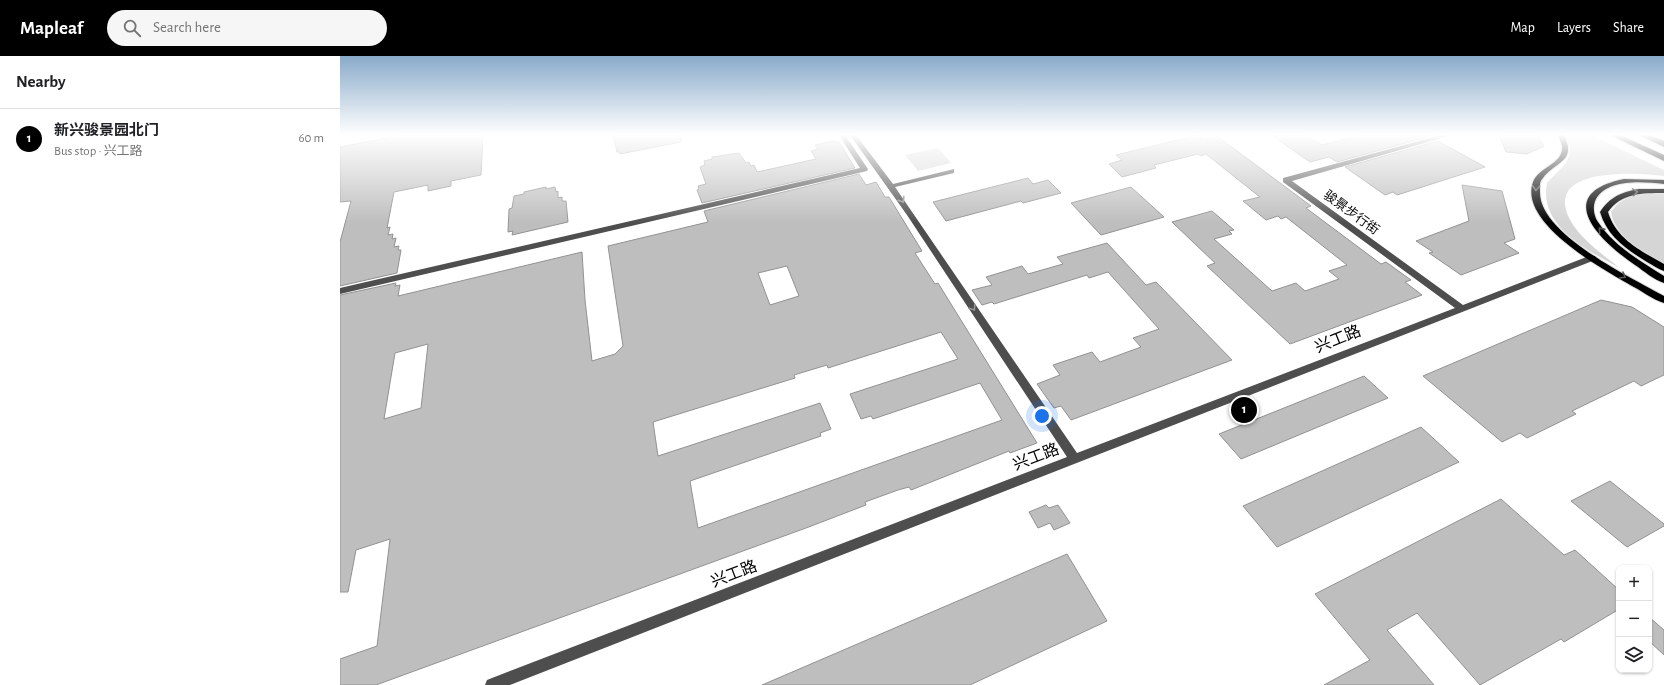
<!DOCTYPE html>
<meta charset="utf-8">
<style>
:root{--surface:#fff;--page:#f6f6f6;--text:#202124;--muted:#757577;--line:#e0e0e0;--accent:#000}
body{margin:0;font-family:"Alegreya Sans","Noto Sans SC",sans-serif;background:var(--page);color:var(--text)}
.controls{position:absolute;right:12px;bottom:12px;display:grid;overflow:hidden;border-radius:8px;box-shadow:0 1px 3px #0004}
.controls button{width:36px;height:36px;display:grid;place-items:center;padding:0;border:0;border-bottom:1px solid var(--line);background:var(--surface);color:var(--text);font:20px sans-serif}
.you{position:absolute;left:702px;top:360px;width:14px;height:14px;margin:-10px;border:3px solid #fff;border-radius:50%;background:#1a73e8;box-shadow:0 0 0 6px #1a73e833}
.badge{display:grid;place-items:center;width:26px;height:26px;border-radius:50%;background:var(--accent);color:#fff;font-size:13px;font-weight:700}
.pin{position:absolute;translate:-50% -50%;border:2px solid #fff;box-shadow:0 1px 4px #0006}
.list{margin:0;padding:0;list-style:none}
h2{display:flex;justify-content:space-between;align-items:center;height:52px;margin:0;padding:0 16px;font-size:17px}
h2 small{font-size:13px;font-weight:400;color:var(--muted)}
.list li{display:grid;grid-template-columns:26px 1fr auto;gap:12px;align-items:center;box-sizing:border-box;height:60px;padding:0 16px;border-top:1px solid var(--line)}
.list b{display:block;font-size:15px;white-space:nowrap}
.list p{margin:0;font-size:13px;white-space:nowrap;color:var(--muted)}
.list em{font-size:13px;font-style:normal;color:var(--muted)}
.icon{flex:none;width:22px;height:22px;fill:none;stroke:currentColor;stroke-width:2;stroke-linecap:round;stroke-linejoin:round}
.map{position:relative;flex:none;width:1324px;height:629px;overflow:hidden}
header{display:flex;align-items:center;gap:24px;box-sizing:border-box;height:56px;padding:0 20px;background:var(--accent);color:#fff}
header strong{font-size:19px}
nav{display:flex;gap:22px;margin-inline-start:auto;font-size:14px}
.search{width:280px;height:36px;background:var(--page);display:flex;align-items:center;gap:10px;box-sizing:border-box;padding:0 14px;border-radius:22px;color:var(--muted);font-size:15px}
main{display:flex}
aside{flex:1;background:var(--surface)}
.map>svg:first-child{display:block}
.green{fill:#d5d5d5}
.building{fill:#bebebe;stroke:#929292;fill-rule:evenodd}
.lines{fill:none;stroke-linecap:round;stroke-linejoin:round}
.major-casing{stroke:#dbdbdb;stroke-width:2}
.highway-casing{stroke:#dbdbdb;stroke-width:2}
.minor{fill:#4e4e4e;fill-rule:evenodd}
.major{fill:#000;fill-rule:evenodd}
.highway{fill:#000;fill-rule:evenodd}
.oneway{stroke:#595959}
.oneway2{stroke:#959595}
.labels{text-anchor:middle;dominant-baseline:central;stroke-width:3;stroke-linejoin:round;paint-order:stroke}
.far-street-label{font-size:13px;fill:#000;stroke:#fff}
.street-label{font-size:16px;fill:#000;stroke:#fff}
</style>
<header>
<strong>Mapleaf</strong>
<div class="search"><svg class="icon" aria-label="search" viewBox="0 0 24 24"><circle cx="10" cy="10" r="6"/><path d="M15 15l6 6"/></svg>Search here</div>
<nav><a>Map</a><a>Layers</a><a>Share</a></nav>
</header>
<main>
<aside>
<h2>Nearby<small></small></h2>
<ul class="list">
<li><span class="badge">1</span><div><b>新兴骏景园北门</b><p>Bus stop · 兴工路</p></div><em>60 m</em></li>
</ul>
</aside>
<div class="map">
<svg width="1324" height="629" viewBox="0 0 1324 629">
<rect width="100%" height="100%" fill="#fff"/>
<!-- green -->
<g class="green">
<path d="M1223,79H1251L1324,114V120C1302,117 1222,111 1225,148C1227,174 1262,198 1280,212C1248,195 1198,170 1207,127C1217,115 1232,107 1230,89Z"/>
<path d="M598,92L611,107L578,115L565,99Z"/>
<path d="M1318,137L1324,138V209C1304,196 1275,181 1271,156C1283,139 1298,138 1318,137Z"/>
</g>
<!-- building -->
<g class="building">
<path d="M61,79H143L141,119L111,125V130L88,135V129L54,136L47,172L50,171L48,179L53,178L52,183L56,182L54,191L59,190L58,194H61L57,217L0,230V186L11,145L0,146V91Z"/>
<path d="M273,79H340L341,86L280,98V96H277Z"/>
<path d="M858,79L864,83L877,80L971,150L966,152L1041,208L1046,206L1071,224L1065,226L1082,239L950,288L867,210L875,207L832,166L872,155L894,174L889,175L892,178L874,183L932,235L956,227L965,235L999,223L989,215L1007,209L946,161L941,163L938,160L926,164L903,145L920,141L866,98L861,100L858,98L814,109L816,112L782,121L769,108L782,104L776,99Z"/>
<path d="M931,79H966L982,89L1021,79H1088L1091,80L997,106L989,101L970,106Z"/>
<path d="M1159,79H1197L1204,90L1187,98L1166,96Z"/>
<path d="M492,85L499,86L515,112L362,147L357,134L359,133L358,130L366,128L360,111L365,109L364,105L372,103V101L399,97L406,107L409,106L411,110L414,109L417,116L476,103L471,95L478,93L475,89Z"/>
<path d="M1098,85L1145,111L1057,139L1053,136L1045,139L1005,111Z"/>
<path d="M519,118L526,129L536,126L545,141H549L582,195L575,197L595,228L598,227L697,387L670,397L669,395L571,434L569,431L558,434L525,446L526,449L466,472L36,629H0V603L37,590L50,483L16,494L8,536H0V239L56,227L55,230L60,229L58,240L242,196L245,244L252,305L275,298L283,290L268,190L368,166L364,155ZM447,210L459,240L430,249L418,217ZM601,276L618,303L510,338L521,363L531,360L533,363L640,327L662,364L358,472L350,425L481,380L480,377L491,373L480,347L318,400L313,366L455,322L454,319L487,309L488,312ZM88,288L81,352L44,363L55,297Z"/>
<path d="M688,122L693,128L708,124L721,137L683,147L681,145L606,165L593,146Z"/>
<path d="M1122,129L1162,135L1175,183L1164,187L1179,197L1121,219L1089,197L1093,196L1076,185L1129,165Z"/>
<path d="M206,131V133L215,131L216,136L218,135V142L222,141V145H226L228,166L172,179L173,175L168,176L169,153L172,152L174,140L184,138V136Z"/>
<path d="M791,131L824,161L761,179L731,147Z"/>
<path d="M767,187L806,229L816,226L892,304L731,364L721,350L714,352L697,328L720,319L713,309L752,296L760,306L801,291L793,282L819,273L768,216L749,222L747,219L654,248L652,246L642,249L632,234L652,229L646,221L682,210L688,218L723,208L717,201Z"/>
<path d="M1261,244L1292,251L1324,271V319L1301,330L1294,325L1232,355L1236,358L1187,382L1180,377L1162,386L1083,320Z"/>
<path d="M1024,320L1048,342L901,403L879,378Z"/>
<path d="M1081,371L1119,406L937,491L903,450Z"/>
<path d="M1270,425L1324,468V470L1287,491L1231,445Z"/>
<path d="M1161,443L1224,499L1235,494L1279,534V558L1276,555L1224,586L1221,583L1140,629L1077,557L1047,574L1094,629H984L1030,604L975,538Z"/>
<path d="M706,449L709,452L718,449L730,467L714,474L710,467L698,472L689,456Z"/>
<path d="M727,498L767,565L630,629H422Z"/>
<path d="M1309,561L1324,574V599L1309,585Z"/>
</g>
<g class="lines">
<defs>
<g id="major">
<path d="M1218,79H1224C1237,106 1216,105 1203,122C1199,126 1200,131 1200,136C1199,178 1292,222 1324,240V247C1313,244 1302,235 1292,230C1264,214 1178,167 1193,126C1198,111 1224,108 1222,90C1221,86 1219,82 1218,79Z"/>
<path d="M1284,123L1324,124V128C1303,126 1269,122 1256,143C1252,151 1254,160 1258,166C1274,190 1300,205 1324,220V227C1314,224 1304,215 1295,209C1260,185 1211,138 1284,123Z"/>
<path d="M1299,133H1324V137C1302,137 1281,137 1268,156C1276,183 1301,195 1324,208V215C1318,213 1313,209 1307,206C1286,193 1267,180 1260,156C1270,141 1281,136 1299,133Z"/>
</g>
<g id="highway">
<path d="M1270,79H1280L1324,99V105Z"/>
<path d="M1299,79H1309L1324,85V91Z"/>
</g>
</defs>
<!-- major casing -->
<use href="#major" class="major-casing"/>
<!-- highway casing -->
<use href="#highway" class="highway-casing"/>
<!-- minor -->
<g class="minor">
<path d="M499,79H505L528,113L527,115L0,238V232L520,112Z"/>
<path d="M510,79H516L553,128L614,113V117L555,131L737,397L1115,252L943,126V122L1101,79H1110L1109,80L952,125L1123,249L1249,200H1255L1256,202L1255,204L170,629H145L147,624L152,622L727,401L567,159Z"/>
</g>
<!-- major -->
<use href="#major" class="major"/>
<!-- highway -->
<use href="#highway" class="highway"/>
</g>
<!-- one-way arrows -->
<defs><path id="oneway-chevron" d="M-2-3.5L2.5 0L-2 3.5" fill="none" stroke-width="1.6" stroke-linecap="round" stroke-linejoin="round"/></defs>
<g class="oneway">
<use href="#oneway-chevron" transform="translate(1196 132) rotate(95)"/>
<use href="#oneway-chevron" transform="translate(1295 136) rotate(-9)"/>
<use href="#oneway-chevron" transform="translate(1261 174) rotate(-131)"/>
<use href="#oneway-chevron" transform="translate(1283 220) rotate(30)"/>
</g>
<g class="oneway2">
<use href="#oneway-chevron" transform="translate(562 144) rotate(57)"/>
<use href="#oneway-chevron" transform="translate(633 252) rotate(57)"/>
</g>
<!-- sky -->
<linearGradient id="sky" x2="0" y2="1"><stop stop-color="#89aaca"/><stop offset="0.47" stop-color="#fff"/><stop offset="1" stop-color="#fff" stop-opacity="0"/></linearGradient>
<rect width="1324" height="167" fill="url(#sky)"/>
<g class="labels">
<!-- far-street labels -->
<g class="far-street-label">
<text transform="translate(1011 157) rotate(36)">骏景步行街</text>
</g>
<!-- street labels -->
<g class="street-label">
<text transform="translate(998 283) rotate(-22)">兴工路</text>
<text transform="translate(696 401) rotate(-21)">兴工路</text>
<text transform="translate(394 518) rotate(-21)">兴工路</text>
</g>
</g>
</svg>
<div class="controls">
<button>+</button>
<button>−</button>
<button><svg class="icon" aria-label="layers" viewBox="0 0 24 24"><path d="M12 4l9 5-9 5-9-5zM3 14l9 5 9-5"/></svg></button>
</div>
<div class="you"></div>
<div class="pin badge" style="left:904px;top:354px">1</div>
</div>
</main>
